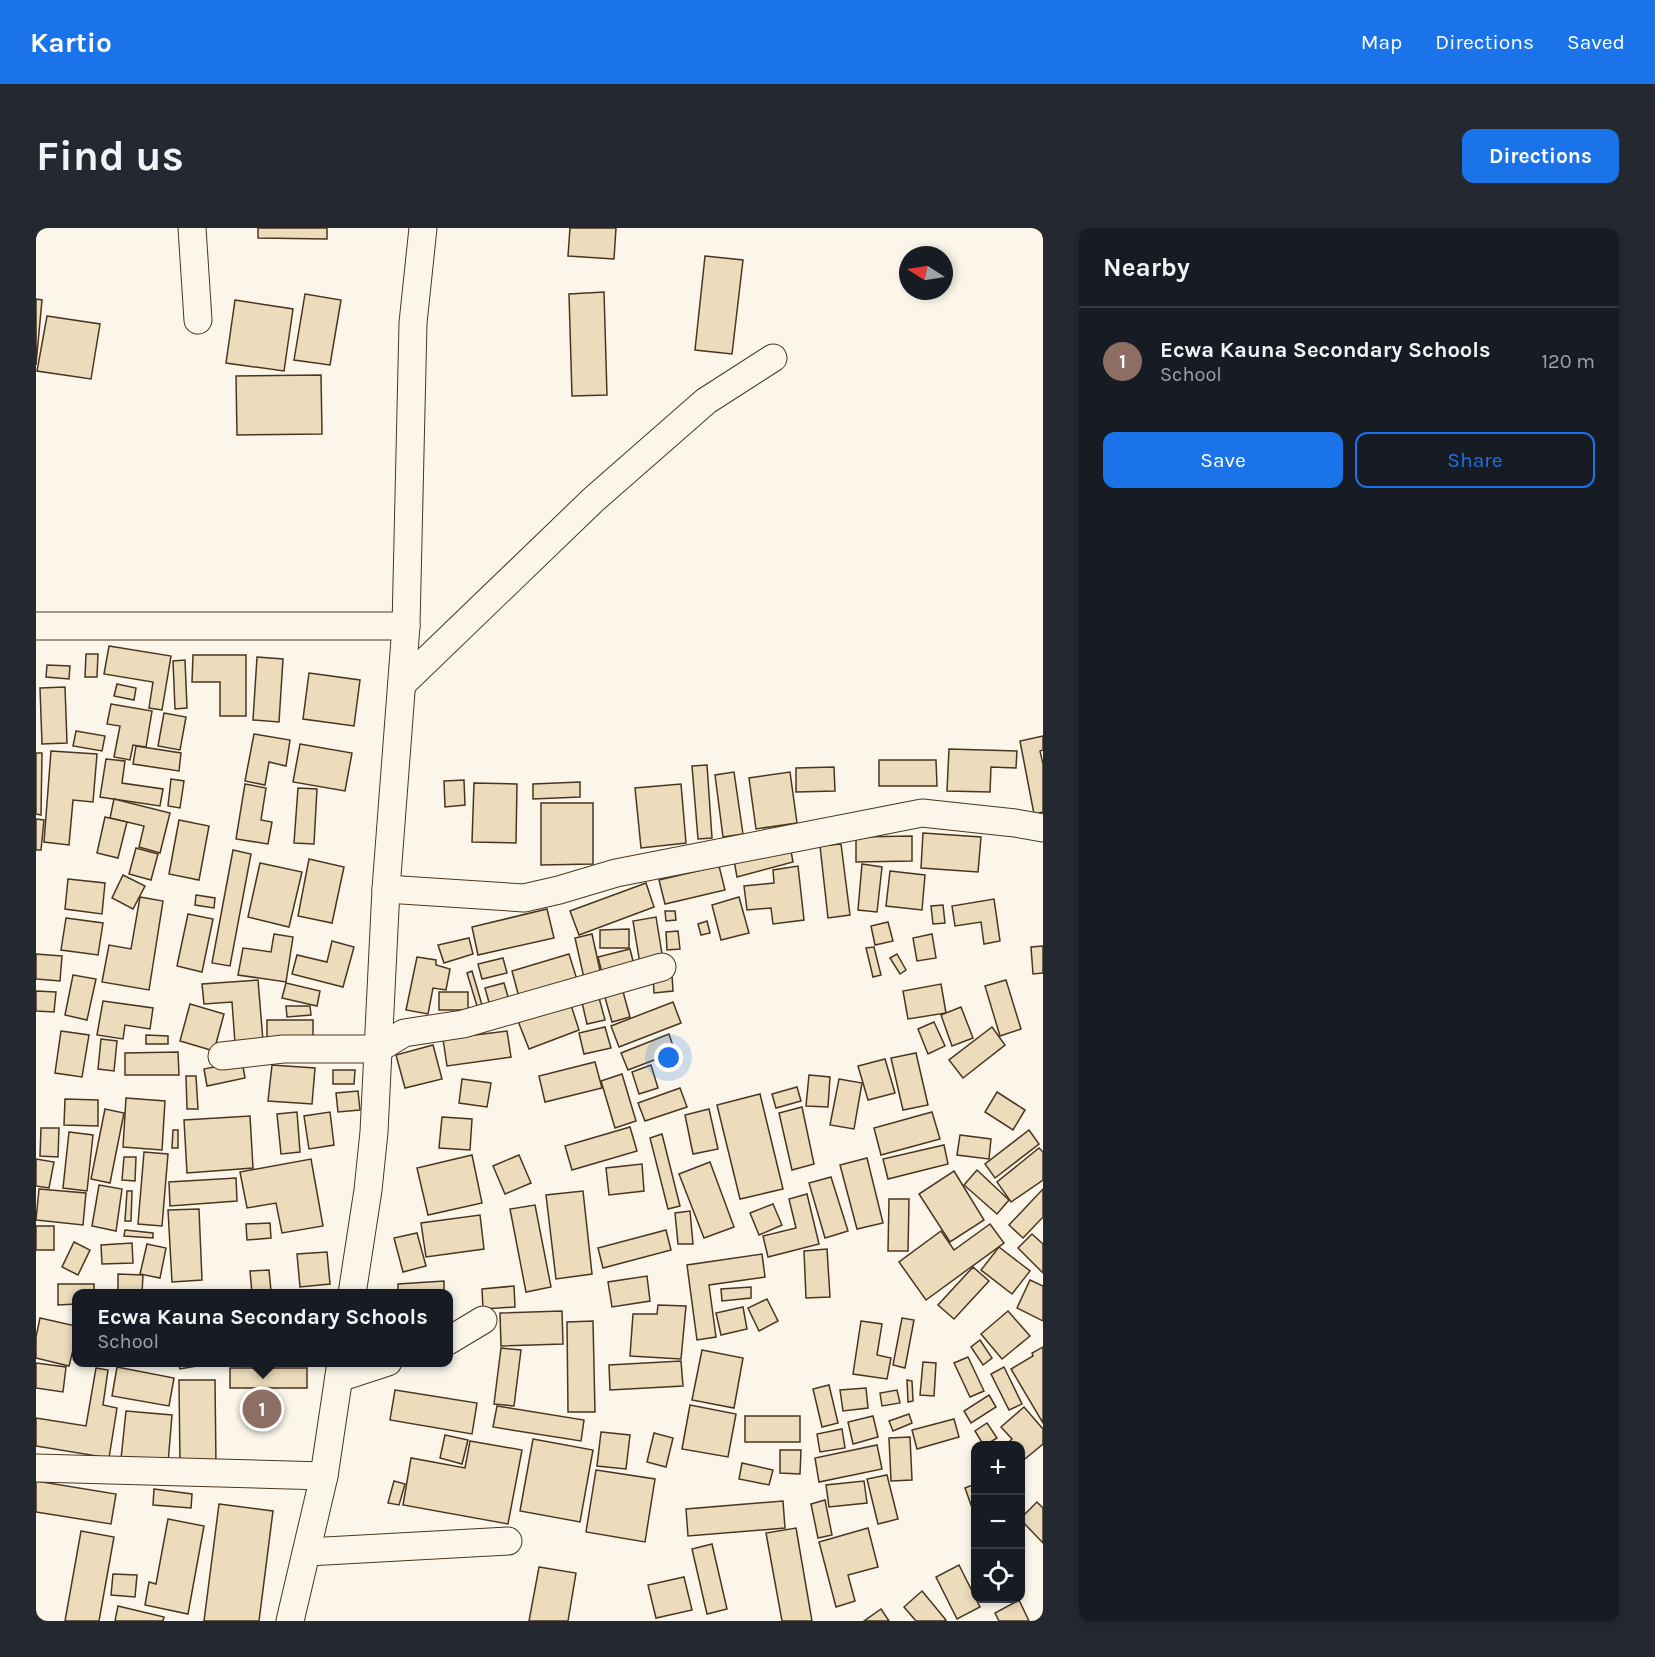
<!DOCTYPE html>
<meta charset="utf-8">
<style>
:root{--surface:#171b24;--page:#242831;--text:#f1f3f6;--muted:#9ea1a6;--line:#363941;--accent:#1a73e8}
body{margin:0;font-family:Karla,sans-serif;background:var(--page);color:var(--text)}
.controls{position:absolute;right:18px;bottom:18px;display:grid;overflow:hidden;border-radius:12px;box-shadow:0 3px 9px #0003}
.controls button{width:54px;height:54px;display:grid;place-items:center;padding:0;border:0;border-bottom:2px solid var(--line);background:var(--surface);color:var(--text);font:30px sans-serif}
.compass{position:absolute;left:863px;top:18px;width:54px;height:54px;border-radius:50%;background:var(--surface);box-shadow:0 3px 9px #0003;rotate:282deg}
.you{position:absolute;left:633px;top:830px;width:21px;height:21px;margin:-15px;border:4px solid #fff;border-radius:50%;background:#1a73e8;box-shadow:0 0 0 9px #1a73e833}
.badge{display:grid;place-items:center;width:39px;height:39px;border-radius:50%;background:var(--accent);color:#fff;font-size:20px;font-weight:700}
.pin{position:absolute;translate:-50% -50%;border:3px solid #fff;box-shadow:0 2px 6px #0006}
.popup{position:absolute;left:36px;top:1061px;width:381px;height:78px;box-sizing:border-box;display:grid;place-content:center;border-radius:12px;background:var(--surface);filter:drop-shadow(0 2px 4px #0005);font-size:20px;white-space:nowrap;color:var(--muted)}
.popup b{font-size:22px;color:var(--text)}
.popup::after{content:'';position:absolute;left:50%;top:100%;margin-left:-12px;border:12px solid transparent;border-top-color:var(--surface)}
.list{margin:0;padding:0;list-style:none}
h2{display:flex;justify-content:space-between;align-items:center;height:78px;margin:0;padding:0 24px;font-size:26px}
h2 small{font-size:20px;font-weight:400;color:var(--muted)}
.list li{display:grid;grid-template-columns:39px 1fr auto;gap:18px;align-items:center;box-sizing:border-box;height:108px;padding:0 24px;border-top:2px solid var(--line)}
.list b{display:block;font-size:22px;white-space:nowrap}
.list p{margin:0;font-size:20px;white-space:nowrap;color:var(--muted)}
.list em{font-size:20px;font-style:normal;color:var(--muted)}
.actions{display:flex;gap:12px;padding:18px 24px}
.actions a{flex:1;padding:14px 0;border:2px solid var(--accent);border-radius:12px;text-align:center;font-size:21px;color:var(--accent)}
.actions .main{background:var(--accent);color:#fff}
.icon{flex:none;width:33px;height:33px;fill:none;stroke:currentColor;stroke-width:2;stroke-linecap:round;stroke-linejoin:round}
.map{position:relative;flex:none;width:1007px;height:1393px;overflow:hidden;border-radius:12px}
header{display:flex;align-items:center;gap:36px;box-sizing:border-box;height:84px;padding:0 30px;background:var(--accent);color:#fff}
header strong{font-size:28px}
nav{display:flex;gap:33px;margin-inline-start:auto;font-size:21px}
.intro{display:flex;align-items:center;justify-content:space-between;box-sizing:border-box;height:144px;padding:0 36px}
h1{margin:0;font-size:42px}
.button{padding:15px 27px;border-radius:12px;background:var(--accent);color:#fff;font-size:21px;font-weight:700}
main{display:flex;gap:36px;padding:0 36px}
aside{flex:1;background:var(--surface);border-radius:12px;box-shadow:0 3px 9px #0003}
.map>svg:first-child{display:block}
.building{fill:#ecdcbc;stroke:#4a3520;stroke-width:1.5}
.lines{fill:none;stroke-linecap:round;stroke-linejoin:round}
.street-casing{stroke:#4a3520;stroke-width:29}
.street{stroke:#fbf6e9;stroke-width:27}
</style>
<header>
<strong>Kartio</strong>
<nav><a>Map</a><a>Directions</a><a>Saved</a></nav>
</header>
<div class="intro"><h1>Find us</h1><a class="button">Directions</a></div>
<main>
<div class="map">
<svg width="1007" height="1393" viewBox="0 0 1007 1393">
<rect width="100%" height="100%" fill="#fbf6e9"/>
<!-- building -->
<g class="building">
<path d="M222,0H291V11L222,10Z"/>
<path d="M534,0H580L578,31L532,28Z"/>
<path d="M669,28L707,32L696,126L659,122Z"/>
<path d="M568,64L571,167L536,168L533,66Z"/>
<path d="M269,66L305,72L294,137L258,132Z"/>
<path d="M0,71L6,72L0,137Z"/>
<path d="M199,72L257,81L248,143L190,135Z"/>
<path d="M11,88L64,96L55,151L1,143Z"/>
<path d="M285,147L286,206L201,207L200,148Z"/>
<path d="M73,418L135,428L126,482L113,480L117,454L68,446Z"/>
<path d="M50,426H62L61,449H49Z"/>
<path d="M157,427H210V488H184V454H156Z"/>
<path d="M221,429L247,431L243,494L217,492Z"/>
<path d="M149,432L151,480L139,481L137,433Z"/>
<path d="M11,437L34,438L33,451L10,449Z"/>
<path d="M273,445L324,452L318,498L267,491Z"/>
<path d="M81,456L100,460L98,472L78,468Z"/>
<path d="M29,459L31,515L6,516L4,460Z"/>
<path d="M75,476L116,483L110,519L97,517L94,532L78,529L84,498L71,496Z"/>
<path d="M128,485L150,489L144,522L122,518Z"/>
<path d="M40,503L69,508L66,523L37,518Z"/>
<path d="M218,506L254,512L250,538L233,534L229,557L209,553Z"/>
<path d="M1007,508V522L1004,523L1007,536V584L998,586L984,513Z"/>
<path d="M264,516L316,525L309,563L257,554Z"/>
<path d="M100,518L145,525L143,543L97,536Z"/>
<path d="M913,521L981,523L980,540L955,539L954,564L911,563Z"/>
<path d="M15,523L61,526L57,574L37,572L33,617L8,614Z"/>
<path d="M0,525H6L5,587L0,586Z"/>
<path d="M70,531L89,533L86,555L127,561L124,578L64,569Z"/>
<path d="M843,532H900L901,558H843Z"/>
<path d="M671,537L676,610L662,611L656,538Z"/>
<path d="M798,539L799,563L760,564V540Z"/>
<path d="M698,544L707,606L687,609L679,547Z"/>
<path d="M754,544L761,595L720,601L713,550Z"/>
<path d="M135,551L148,553L144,580L132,578Z"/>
<path d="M428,552L429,577L409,579L408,553Z"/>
<path d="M544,554V569L497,571V556Z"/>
<path d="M438,555L481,556L480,615L436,614Z"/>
<path d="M209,556L230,560L225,592L236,594L232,616L200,611Z"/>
<path d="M645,556L650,615L605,620L599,560Z"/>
<path d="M262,560L281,561L278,616L258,615Z"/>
<path d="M78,571L134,585L124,625L103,619L108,598L74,590Z"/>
<path d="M505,575H557V636L505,637Z"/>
<path d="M69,589L91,594L82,630L61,625Z"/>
<path d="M0,591L8,592L5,622H0Z"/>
<path d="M143,592L173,598L163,652L133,646Z"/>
<path d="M887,605L945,609L942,644L885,640Z"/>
<path d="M876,608V633L820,634V609Z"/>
<path d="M805,616L814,687L792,690L784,618Z"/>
<path d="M100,620L122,626L115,652L93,646Z"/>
<path d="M197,622L215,626L194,738L176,735Z"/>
<path d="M755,623L757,634L701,649L698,632Z"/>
<path d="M273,631L308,639L296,695L262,688Z"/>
<path d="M224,635L266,644L253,699L212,689Z"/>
<path d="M826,636L846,639L841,684L822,682Z"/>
<path d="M683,638L689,662L629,676L623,652Z"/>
<path d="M762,638L768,692L737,696L735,680L711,682L708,658L738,655L737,642Z"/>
<path d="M854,643L889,647L886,682L850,678Z"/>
<path d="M87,647L109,658L97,681L76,670Z"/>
<path d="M32,651L69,655L66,686L29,681Z"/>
<path d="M610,655L618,679L543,707L534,683Z"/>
<path d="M160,667L179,670L178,680L159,677Z"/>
<path d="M104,669L127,673L113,762L66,754L73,717L95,721Z"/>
<path d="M703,669L713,705L685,712L676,677Z"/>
<path d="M958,671L964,713L948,716L945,694L919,698L916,678Z"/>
<path d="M907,677L909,695L897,696L895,678Z"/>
<path d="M511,681L518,710L442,727L436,699Z"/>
<path d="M629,683H639L640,692L630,693Z"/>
<path d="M152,686L177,691L166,744L141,738Z"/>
<path d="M620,689L627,732L604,736L597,693Z"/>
<path d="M30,690L67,695L62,727L25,722Z"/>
<path d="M671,693L674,705L665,707L662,696Z"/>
<path d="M852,694L857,713L839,717L835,698Z"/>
<path d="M593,701V720H564V702Z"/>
<path d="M642,703L644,721L631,722L630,704Z"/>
<path d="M238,706L257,709L250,754L202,747L207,720L235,724Z"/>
<path d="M556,706L565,747L548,750L539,710Z"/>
<path d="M896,706L900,730L881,733L877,710Z"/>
<path d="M433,710L437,726L408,735L402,717Z"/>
<path d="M296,713L318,719L307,759L256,746L261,727L291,734Z"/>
<path d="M1007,718V745L997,746L995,719Z"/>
<path d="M838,719L845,747L837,749L830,720Z"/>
<path d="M594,721L599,741L567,749L562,729Z"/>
<path d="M0,726L26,728L24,753L0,751Z"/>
<path d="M533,726L542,755L484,773L476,743Z"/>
<path d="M861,726L870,742L864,746L854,730Z"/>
<path d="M381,729L400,732V737L414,741L410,762L397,760L392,786L370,782Z"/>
<path d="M467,730L471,745L446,751L442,736Z"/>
<path d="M436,743L446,777L441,778L431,745Z"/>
<path d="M37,747L60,751L51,792L29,787Z"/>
<path d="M636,747L637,763L618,765L617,748Z"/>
<path d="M222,752L227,813L199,815L196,774L168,776L166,756Z"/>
<path d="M970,752L985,801L964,808L949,758Z"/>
<path d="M250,755L284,763L281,778L246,770Z"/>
<path d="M468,755L473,772L454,778L449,760Z"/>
<path d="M905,756L910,785L872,791L867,763Z"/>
<path d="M586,760L594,789L576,794L568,766Z"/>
<path d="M0,763L20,764L18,784L0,783Z"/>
<rect x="403" y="764" width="29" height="18"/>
<path d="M562,766L569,792L551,796L545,770Z"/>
<path d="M67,773L117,780L114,801L89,797L87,811L61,807Z"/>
<path d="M534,774L543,802L493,821L482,793Z"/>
<path d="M637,774L645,795L583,819L575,798Z"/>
<path d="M154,776L188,786L178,823L144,813Z"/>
<path d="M250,778H274L275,787L251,789Z"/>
<path d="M925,779L937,810L916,818L905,787Z"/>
<path d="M231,792H277V808L231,809Z"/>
<path d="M898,794L909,818L892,826L882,801Z"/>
<path d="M569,799L575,820L548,826L543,805Z"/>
<path d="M956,799L969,817L927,850L913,832Z"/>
<path d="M25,803L53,807L46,849L19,845Z"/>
<path d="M471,803L475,829L411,838L407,811Z"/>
<path d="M633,806L639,824L592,842L585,825Z"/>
<path d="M110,807L132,808V816H110Z"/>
<path d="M65,811L81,813L78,843L62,841Z"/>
<path d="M397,817L406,851L369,860L360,827Z"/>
<path d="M142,824L143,847H89V825Z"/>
<path d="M880,825L892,877L867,882L855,830Z"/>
<path d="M849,831L859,865L832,872L822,838Z"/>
<path d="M206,833L209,850L171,858L168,841Z"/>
<path d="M559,834L566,860L509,874L503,848Z"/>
<path d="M236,837L279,840L276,876L232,873Z"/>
<path d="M615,837L622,860L603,866L596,844Z"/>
<path d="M297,842H319L318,856H297Z"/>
<path d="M586,846L600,893L579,900L565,853Z"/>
<path d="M773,847L794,849L792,879L770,878Z"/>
<path d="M150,848H160L162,881H151Z"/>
<path d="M426,851L455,855L451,879L423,875Z"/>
<path d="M803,851L826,855L818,901L794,897Z"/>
<path d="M761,859L765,873L740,880L736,866Z"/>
<path d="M644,860L651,879L609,893L602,875Z"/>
<path d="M322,863L324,882L302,884L300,865Z"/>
<path d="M961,864L989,882L977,902L949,884Z"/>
<path d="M724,866L747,961L704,971L681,877Z"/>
<path d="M90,870L129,873L126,922L87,919Z"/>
<path d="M29,871L62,872V898L28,897Z"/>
<path d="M766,879L778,936L756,942L743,885Z"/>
<path d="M69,881L88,885L74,955L55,951Z"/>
<path d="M673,881L682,921L657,926L649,887Z"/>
<path d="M261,884L264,924L245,926L241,886Z"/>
<path d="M294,884L298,917L273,921L268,888Z"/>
<path d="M896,884L904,911L845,927L838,900Z"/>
<path d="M214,888L217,940L151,945L148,892Z"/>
<path d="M406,889L436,891L434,922L403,920Z"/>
<path d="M594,899L601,923L536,942L529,918Z"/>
<path d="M5,900H23L22,929L4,928Z"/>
<path d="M137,902H142V920H136Z"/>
<path d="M993,902L1003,916L959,950L949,936Z"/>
<path d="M33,904L57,907L51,963L27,960Z"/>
<path d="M626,906L644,978L632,981L614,910Z"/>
<path d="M924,907L955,911L953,931L921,927Z"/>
<path d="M908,917L912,936L852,951L847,931Z"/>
<path d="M1003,920L1007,924V952L975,974L961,954Z"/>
<path d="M108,924L132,926L126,998L102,996Z"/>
<path d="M436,927L446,975L392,987L381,940Z"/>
<path d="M483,927L495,955L469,966L457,938Z"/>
<path d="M88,929H100L99,953L86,952Z"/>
<path d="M831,930L847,995L821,1001L804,937Z"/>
<path d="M0,931L18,934L13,960L0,958Z"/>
<path d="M275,931L287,998L246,1005L240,975L211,980L204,944Z"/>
<path d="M674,934L698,999L668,1010L643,946Z"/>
<path d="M606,936L608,963L573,967L570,940Z"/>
<path d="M941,942L973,972L961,986L928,957Z"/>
<path d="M918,943L948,992L914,1014L883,966Z"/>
<path d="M795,949L812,1003L789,1010L773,955Z"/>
<path d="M200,950L201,973L134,978L133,954Z"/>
<path d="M63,957L86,961L80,1003L56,998Z"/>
<path d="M3,961L50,965L47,997L0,992Z"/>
<path d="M1007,961V989L987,1010L973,997Z"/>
<path d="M91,963H96L95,993H89Z"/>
<path d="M547,963L556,1046L520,1051L510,967Z"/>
<path d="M771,966L783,1016L732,1029L727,1008L760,1000L753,971Z"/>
<path d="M853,971H873L872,1023H852Z"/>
<path d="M737,976L746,997L723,1007L714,985Z"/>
<path d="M499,977L515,1059L490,1064L474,981Z"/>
<path d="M163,981L166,1052L136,1054L132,982Z"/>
<path d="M654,983L657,1016H642L639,985Z"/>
<path d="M444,987L448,1021L390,1029L385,995Z"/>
<path d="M234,995L235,1010L211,1012L210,996Z"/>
<path d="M954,996L968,1015L890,1072L863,1034L905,1003L918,1022Z"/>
<rect x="0" y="998" width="18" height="24"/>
<path d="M89,1002L117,1005V1010L88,1008Z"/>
<path d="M630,1002L635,1022L567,1040L562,1020Z"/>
<path d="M381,1005L390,1038L367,1044L358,1010Z"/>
<path d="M996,1006L1007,1016V1045L982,1020Z"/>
<path d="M38,1014L54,1022L42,1047L26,1039Z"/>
<path d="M96,1015L97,1035L66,1036L65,1017Z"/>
<path d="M111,1016L130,1020L124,1050L104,1046Z"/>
<path d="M963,1019L994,1043L976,1066L945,1042Z"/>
<path d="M791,1021L794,1069L770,1070L768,1023Z"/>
<path d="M291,1024L294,1056L264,1059L261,1026Z"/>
<path d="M726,1026L729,1049L673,1057L680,1109L661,1112L651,1037Z"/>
<path d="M937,1039L953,1053L918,1091L902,1077Z"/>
<path d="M233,1042L235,1063L216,1065L214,1043Z"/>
<path d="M82,1046L107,1047L106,1065L82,1064Z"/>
<path d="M611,1048L614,1073L576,1079L572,1054Z"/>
<path d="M994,1052L1007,1058V1093L981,1080Z"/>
<path d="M408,1053V1066H362V1056Z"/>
<path d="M22,1056H58V1066H40V1076L22,1077Z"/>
<path d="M478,1058L479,1079L447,1081L446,1061Z"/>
<path d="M715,1059V1070L686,1073L685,1061Z"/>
<path d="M731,1071L742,1093L723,1103L712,1080Z"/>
<path d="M622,1077L650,1078L645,1131L594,1128L597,1086H621Z"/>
<path d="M707,1079L711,1101L685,1107L680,1085Z"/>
<path d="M526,1083L527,1116L465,1118L464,1085Z"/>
<path d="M972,1083L994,1108L966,1131L945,1106Z"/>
<path d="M4,1090L40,1098V1110L33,1138L0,1130V1109Z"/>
<path d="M866,1090L878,1092L869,1140L857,1137Z"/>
<path d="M557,1093L559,1184H532L531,1094Z"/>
<path d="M825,1093L846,1096L841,1127L855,1130L851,1151L817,1146Z"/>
<path d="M944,1112L956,1130L947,1137L935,1119Z"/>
<path d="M1007,1119V1195L975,1141L997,1128L996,1125Z"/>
<path d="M465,1120L485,1122L478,1178L458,1176Z"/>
<path d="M666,1122L707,1130L698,1180L656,1172Z"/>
<path d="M932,1129L948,1163L934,1169L918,1135Z"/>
<path d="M645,1133L647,1158L574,1162L573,1137Z"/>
<path d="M142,1134H166V1137L144,1141Z"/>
<path d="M887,1134L900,1135L898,1168L884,1167Z"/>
<path d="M0,1135L30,1139L27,1164L0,1160Z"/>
<path d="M81,1139L138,1150L133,1178L76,1168Z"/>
<path d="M968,1139L986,1176L973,1182L955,1146Z"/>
<path d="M60,1140L72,1142L67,1177L81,1180L73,1230L0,1218V1190L50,1198Z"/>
<rect x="194" y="1140" width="77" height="20"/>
<path d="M143,1152H179L180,1238H144Z"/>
<path d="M871,1152L876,1153L877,1173L872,1174Z"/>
<path d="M793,1157L802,1195L786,1199L777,1161Z"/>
<path d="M830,1160L832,1180L807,1183L804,1162Z"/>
<path d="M359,1162L441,1175L436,1206L354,1192Z"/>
<path d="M861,1162L864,1175L846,1178L844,1165Z"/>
<path d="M953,1167L960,1179L935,1195L928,1183Z"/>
<path d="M654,1177L700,1186L692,1229L646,1221Z"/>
<path d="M461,1178L548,1192L545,1213L457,1199Z"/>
<path d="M988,1179L1007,1201V1216L984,1235V1218H969L976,1211L965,1199Z"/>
<path d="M90,1183L136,1187L132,1235L85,1231Z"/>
<path d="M873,1186L876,1195L857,1203L853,1193Z"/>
<rect x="709" y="1188" width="55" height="26"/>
<path d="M837,1188L842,1209L817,1216L812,1194Z"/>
<path d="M918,1191L923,1209L881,1221L876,1202Z"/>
<path d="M951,1195L961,1210L948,1218L939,1203Z"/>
<path d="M806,1201L809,1220L784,1224L781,1206Z"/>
<path d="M565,1204L594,1207L590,1241L561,1238Z"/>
<path d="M618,1205L637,1210L630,1239L611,1234Z"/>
<path d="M409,1207L432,1212L426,1236L404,1230Z"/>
<path d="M874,1209L876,1252L855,1253L853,1210Z"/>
<path d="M497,1211L557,1222L544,1294L484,1283Z"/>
<path d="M434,1213L486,1222L472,1296L367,1277L375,1230L429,1240Z"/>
<path d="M841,1217L846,1241L783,1254L779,1230Z"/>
<path d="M744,1222H765L764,1246L744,1245Z"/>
<path d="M706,1235L737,1242L733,1257L703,1251Z"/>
<path d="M560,1242L619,1251L609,1314L550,1304Z"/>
<path d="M851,1247L862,1291L842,1296L831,1251Z"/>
<path d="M0,1253L80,1266L75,1296L0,1284Z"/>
<path d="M358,1253L369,1256L363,1277L352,1275Z"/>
<path d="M828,1253L831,1275L793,1279L790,1257Z"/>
<path d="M939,1256V1288L929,1260Z"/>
<path d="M118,1261L156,1266L155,1280L117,1277Z"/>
<path d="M789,1272L796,1307L782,1310L775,1276Z"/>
<path d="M747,1273L749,1300L652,1308L650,1281Z"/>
<path d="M1001,1274L1007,1280V1315L984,1291Z"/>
<path d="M183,1276L237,1283L223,1393H168Z"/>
<path d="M132,1291L168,1298L152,1386L109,1377L113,1354L120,1356Z"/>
<path d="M760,1300L776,1393H746L730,1305Z"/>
<path d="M832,1300L842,1339L812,1347L819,1373L800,1379L783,1314Z"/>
<path d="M45,1303L78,1309L63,1393H29Z"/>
<path d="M676,1316L691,1381L671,1386L656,1321Z"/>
<path d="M923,1337L944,1379L921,1391L900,1349Z"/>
<path d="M503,1339L540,1345L532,1393H493Z"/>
<path d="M77,1346L101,1347L99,1369L75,1367Z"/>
<path d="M648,1349L656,1382L620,1390L612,1357Z"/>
<path d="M886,1363L910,1392L908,1393H880L868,1379Z"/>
<path d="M983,1372L993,1393H963L959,1385Z"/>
<path d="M82,1378L128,1389L127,1393H79Z"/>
<path d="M845,1381L853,1393H828Z"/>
</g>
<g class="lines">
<defs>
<g id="street">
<path d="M156,0L162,92"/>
<path d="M0,398H370"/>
<path d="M366,456L557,272L670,173L737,130"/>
<path d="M350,661L488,670L523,662L580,645L886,585L979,595L1007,600"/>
<path d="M186,828L247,821H342L368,805L427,796L626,739"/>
<path d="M316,1066L332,962L338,904L350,661L370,398L377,95L387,0"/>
<path d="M412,1113L447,1092"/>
<path d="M303,1150L352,1134"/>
<path d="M0,1240L288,1248"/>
<path d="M271,1324L472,1313"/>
<path d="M254,1393L288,1248L305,1134"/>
</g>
</defs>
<!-- street casing -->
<use href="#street" class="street-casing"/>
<!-- street -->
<use href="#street" class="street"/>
</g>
</svg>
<div class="controls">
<button>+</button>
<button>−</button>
<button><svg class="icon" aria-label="locate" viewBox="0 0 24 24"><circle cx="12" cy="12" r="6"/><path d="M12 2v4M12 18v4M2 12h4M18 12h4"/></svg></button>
</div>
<svg class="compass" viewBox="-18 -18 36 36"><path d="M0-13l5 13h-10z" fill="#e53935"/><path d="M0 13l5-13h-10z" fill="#9ea1a6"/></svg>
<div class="you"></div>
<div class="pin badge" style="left:226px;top:1181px;background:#8d6e63">1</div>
<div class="popup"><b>Ecwa Kauna Secondary Schools</b>School</div>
</div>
<aside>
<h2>Nearby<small></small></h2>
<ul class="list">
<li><span class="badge" style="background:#8d6e63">1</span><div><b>Ecwa Kauna Secondary Schools</b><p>School</p></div><em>120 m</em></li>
</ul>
<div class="actions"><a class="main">Save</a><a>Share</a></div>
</aside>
</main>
